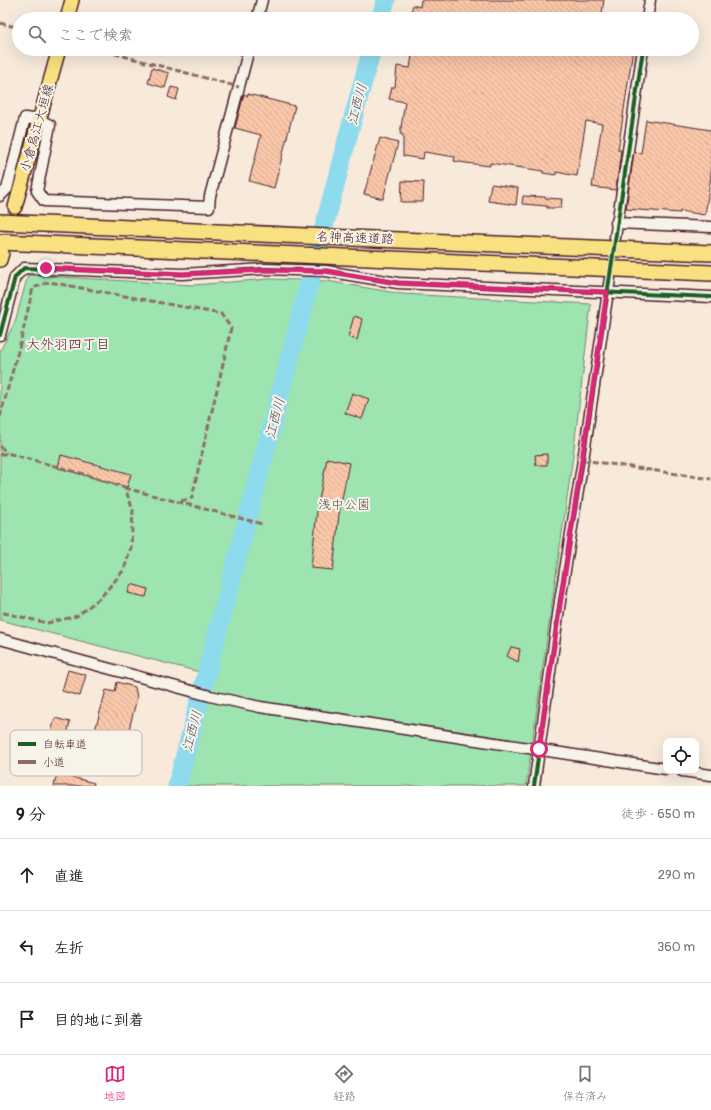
<!DOCTYPE html>
<html lang="ja">
<meta charset="utf-8">
<style>
:root{--surface:#fff;--page:#f6f6f6;--text:#202124;--muted:#757577;--line:#e0e0e0;--accent:#db2777}
body{margin:0;font-family:Pangolin,"Klee One",sans-serif;background:var(--page);color:var(--text)}
.controls{position:absolute;right:12px;bottom:12px;display:grid;overflow:hidden;border-radius:8px;box-shadow:0 4px 16px #0002}
.controls button{width:36px;height:36px;display:grid;place-items:center;padding:0;border:0;border-bottom:1px solid var(--line);background:var(--surface);color:var(--text);font:20px sans-serif}
.stop{position:absolute;width:12px;height:12px;margin:-9px;border:3px solid #db2777;border-radius:50%;background:#fff}
.stop.end{background:#db2777;border-color:#fff;box-shadow:0 1px 4px #0008}
.list{margin:0;padding:0;list-style:none}
h2{display:flex;justify-content:space-between;align-items:center;height:52px;margin:0;padding:0 16px;font-size:17px}
h2 small{font-size:13px;font-weight:400;color:var(--muted)}
.list li{display:grid;grid-template-columns:26px 1fr auto;gap:12px;align-items:center;box-sizing:border-box;height:72px;padding:0 16px;border-top:1px solid var(--line)}
.list b{display:block;font-size:15px;white-space:nowrap}
.list em{font-size:13px;font-style:normal;color:var(--muted)}
.icon{flex:none;width:22px;height:22px;fill:none;stroke:currentColor;stroke-width:2;stroke-linecap:round;stroke-linejoin:round}
.map{position:relative;flex:none;width:711px;height:786px;overflow:hidden}
.search{position:absolute;background:var(--surface);box-shadow:0 4px 16px #0002;left:12px;right:12px;top:12px;height:44px;display:flex;align-items:center;gap:10px;box-sizing:border-box;padding:0 14px;border-radius:22px;color:var(--muted);font-size:15px}
.sheet{height:268px;background:var(--surface)}
nav{display:flex;justify-content:space-around;align-items:center;box-sizing:border-box;height:56px;border-top:1px solid var(--line);background:var(--surface);font-size:11px;color:var(--muted)}
nav a{display:grid;justify-items:center;gap:2px}
nav .on{color:var(--accent)}
.map>svg:first-child{display:block}
.green{fill:#9de4b1;stroke:#74826e}
.lines{fill:none;stroke-linecap:round;stroke-linejoin:round}
.river{stroke:#8edbee;stroke-width:19}
.building{fill:url(#building-back-hatch);stroke:#4a1f2b}
.major-tunnel{stroke:#d4c1b8;stroke-width:13;stroke-dasharray:13 6;stroke-linecap:butt}
.minor-casing{stroke:#4a1f2b;stroke-width:13}
.major-casing{stroke:#4a1f2b;stroke-width:16}
.highway-casing{stroke:#4a1f2b;stroke-width:18}
.minor{stroke:#f7f3e8;stroke-width:10}
.major{stroke:#f9e181;stroke-width:13}
.highway{stroke:#f9e181;stroke-width:15}
.quiet{stroke:#8d6e63;stroke-width:3;stroke-dasharray:6 3;stroke-linecap:butt}
.cycleway-casing{stroke:#f7f3e8;stroke-width:6}
.cycleway{stroke:#1b5e20;stroke-width:4}
.route{stroke:#db2777;stroke-width:5}
.labels{text-anchor:middle;dominant-baseline:central;stroke-width:4;stroke-linejoin:round;paint-order:stroke}
.street-label{font-size:13px;fill:#4a1f2b;stroke:#f7f3e8}
.park-label{font-size:13px;fill:#5f504c;stroke:#f7f3e8}
.water-label{font-size:14px;font-style:italic;fill:#5b4e5c;stroke:#f7f3e8}
.neighbourhood-label{font-size:14px;fill:#4a1f2b;stroke:#f7f3e8}
.key{fill:#f7f3e8;stroke:#c3b3af;stroke-width:1}
.key-label{font-size:11px;fill:#4a1f2b}
</style>
<div class="map">
<svg width="711" height="786" viewBox="0 0 711 786">
<defs>
<pattern id="building-back-hatch" width="6" height="6" patternUnits="userSpaceOnUse"><rect width="6" height="6" fill="#f9c7a9"/><path d="M-1 5l2 2M0 0l6 6M5-1l2 2" fill="none" stroke="#d7aa92"/></pattern>
</defs>
<rect width="100%" height="100%" fill="#f7eadb"/>
<filter id="ink" filterUnits="userSpaceOnUse"><feTurbulence type="fractalNoise" baseFrequency=".025" numOctaves="2"/><feDisplacementMap in="SourceGraphic" scale="8" xChannelSelector="R" yChannelSelector="G"/><feConvolveMatrix kernelMatrix="1 2 1 2 8 2 1 2 1" color-interpolation-filters="sRGB"/></filter>
<g filter="url(#ink)">
<!-- green -->
<path class="green" d="M28,275L193,285L269,279L327,281L402,294L591,304L573,456L526,786H177L207,674L0,620V351L15,322Z"/>
<g class="lines">
<!-- river -->
<g class="river">
<path d="M380,19L386,0"/>
<path d="M177,786L348,136L372,49"/>
</g>
</g>
<!-- building -->
<g class="building">
<path d="M421,0H604L601,19H409L413,5L420,7Z"/>
<path d="M413,49H633L618,150H621L616,190L592,187L602,124L586,121L577,176L556,172V175L543,173V171L490,163V166L466,163L454,161L455,157L424,152L423,159L403,156V135L400,134L405,102L389,99L392,87H395L397,66L410,68Z"/>
<path d="M152,68L169,73L165,88L148,83Z"/>
<path d="M171,87L179,89L176,100L168,97Z"/>
<path d="M244,94L248,96V94L295,106L274,188L249,181L261,135L235,128Z"/>
<path d="M646,120L711,130V175L705,215L680,211V213L626,209L634,152L641,153Z"/>
<path d="M380,138L398,143L383,199L364,194Z"/>
<path d="M402,181L424,182L423,202H401Z"/>
<path d="M491,184L518,188L516,205L488,201Z"/>
<path d="M523,196L545,197V198L562,199L561,208H547V206L522,204Z"/>
<path d="M354,316L362,319L357,340L348,337Z"/>
<path d="M352,393L369,399L362,419L345,413Z"/>
<path d="M547,454V465H536L535,455Z"/>
<path d="M61,455L131,474L127,487L58,468Z"/>
<path d="M327,458L349,463L339,514L333,570L311,568L317,511Z"/>
<path d="M131,584L148,589L146,597L128,593Z"/>
<path d="M511,647L520,649L518,662L507,656Z"/>
<path d="M68,670L86,675L80,696L62,691Z"/>
<path d="M117,682L135,687L137,698L119,769L104,765L113,735L95,730L106,690L115,692Z"/>
<path d="M55,718L70,722L63,751L60,750L59,754L46,750Z"/>
<path d="M57,773L94,783L93,786H54Z"/>
</g>
<g class="lines">
<!-- major-tunnel -->
<path class="major-tunnel" d="M2,252L15,207"/>
<defs>
<g id="minor">
<path d="M257,19L262,0"/>
<path d="M647,19L650,0"/>
<path d="M0,196L7,189L25,118L40,120L50,125L37,191L44,201L209,207L210,196L249,49"/>
<path d="M616,223L711,227"/>
<path d="M615,238L643,49"/>
<path d="M0,335L15,277L24,268L182,274L264,269L326,271L398,283L711,297"/>
<path d="M0,639L210,696L260,707L666,769"/>
<path d="M682,771L711,775"/>
<path d="M534,786L560,601L583,460L610,278"/>
</g>
<g id="major">
<path d="M67,19L72,0"/>
<path d="M15,207L59,49"/>
<path d="M0,260L2,253"/>
</g>
<g id="highway">
<path d="M0,222L350,238L711,253"/>
<path d="M0,242L711,273"/>
</g>
</defs>
<!-- minor casing -->
<use href="#minor" class="minor-casing"/>
<!-- major casing -->
<use href="#major" class="major-casing"/>
<!-- highway casing -->
<use href="#highway" class="highway-casing"/>
<!-- minor -->
<use href="#minor" class="minor"/>
<!-- major -->
<use href="#major" class="major"/>
<!-- highway -->
<use href="#highway" class="highway"/>
<!-- quiet -->
<g class="quiet">
<path d="M0,23L19,28"/>
<path d="M97,49L239,87"/>
<path d="M0,417L20,344L33,288L49,282L221,314L231,328C219,384 204,441 192,498L177,502"/>
<path d="M0,446L7,453"/>
<path d="M0,455L7,453L84,474L125,488L133,510L131,547L124,570L100,598L77,616L47,623L0,612"/>
<path d="M583,460L711,479"/>
<path d="M125,488L262,524"/>
</g>
<defs>
<g id="cycleway">
<path d="M0,335L15,277L24,268L182,274L264,269L326,271L398,283L711,297"/>
<path d="M534,786L560,601L583,460L643,49"/>
</g>
</defs>
<!-- cycleway casing -->
<use href="#cycleway" class="cycleway-casing"/>
<!-- cycleway -->
<use href="#cycleway" class="cycleway"/>
</g>
</g>
<g class="lines" filter="url(#ink)">
<!-- route -->
<path class="route" d="M46,268L182,274L264,270L326,271L398,283L607,292C585,445 560,597 539,749"/>
</g>
<g class="labels">
<!-- street labels -->
<g class="street-label">
<text transform="translate(37 128) rotate(-74)">小倉烏江大垣線</text>
<text transform="translate(355 238) rotate(2)">名神高速道路</text>
</g>
<!-- park labels -->
<g class="park-label">
<text x="344" y="505">浅中公園</text>
</g>
<!-- water labels -->
<g class="water-label">
<text transform="translate(357 104) rotate(-75)">江西川</text>
<text transform="translate(275 418) rotate(-75)">江西川</text>
<text transform="translate(192 731) rotate(-75)">江西川</text>
</g>
<!-- neighbourhood labels -->
<g class="neighbourhood-label">
<text x="68" y="344">大外羽四丁目</text>
</g>
</g>
<!-- legend -->
<rect x="10" y="730" width="132" height="46" rx="6" class="key"/>
<rect x="18" y="742" width="18" height="4" fill="#1b5e20"/>
<rect x="18" y="760" width="18" height="4" fill="#8d6e63"/>
<g class="key-label">
<text x="43" y="748">自転車道</text>
<text x="43" y="766">小道</text>
</g>
</svg>
<div class="controls">
<button><svg class="icon" aria-label="locate" viewBox="0 0 24 24"><circle cx="12" cy="12" r="6"/><path d="M12 2v4M12 18v4M2 12h4M18 12h4"/></svg></button>
</div>
<div class="stop" style="left:539px;top:749px"></div>
<div class="stop end" style="left:46px;top:268px"></div>
<div class="search"><svg class="icon" aria-label="search" viewBox="0 0 24 24"><circle cx="10" cy="10" r="6"/><path d="M15 15l6 6"/></svg>ここで検索</div>
</div>
<section class="sheet">
<h2>9 分<small>徒歩 · 650 m</small></h2>
<ul class="list">
<li><svg class="icon" aria-label="ahead" viewBox="0 0 24 24"><path d="M12 20V5M6 11l6-6 6 6"/></svg><div><b>直進</b></div><em>290 m</em></li>
<li><svg class="icon" aria-label="left" viewBox="0 0 24 24"><path d="M17 20v-9H6M10 6l-5 5 5 5"/></svg><div><b>左折</b></div><em>360 m</em></li>
<li><svg class="icon" aria-label="arrive" viewBox="0 0 24 24"><path d="M6 21V4h12l-3 4 3 4H6"/></svg><div><b>目的地に到着</b></div></li>
</ul>
</section>
<nav>
<a class="on"><svg class="icon" aria-label="map" viewBox="0 0 24 24"><path d="M3 6l6-2 6 2 6-2v14l-6 2-6-2-6 2zM9 4v14M15 6v14"/></svg>地図</a>
<a><svg class="icon" aria-label="directions" viewBox="0 0 24 24"><path d="M12 3l9 9-9 9-9-9zM9 14v-3h6M13 9l2 2-2 2"/></svg>経路</a>
<a><svg class="icon" aria-label="saved" viewBox="0 0 24 24"><path d="M7 4h10v16l-5-4-5 4z"/></svg>保存済み</a>
</nav>
